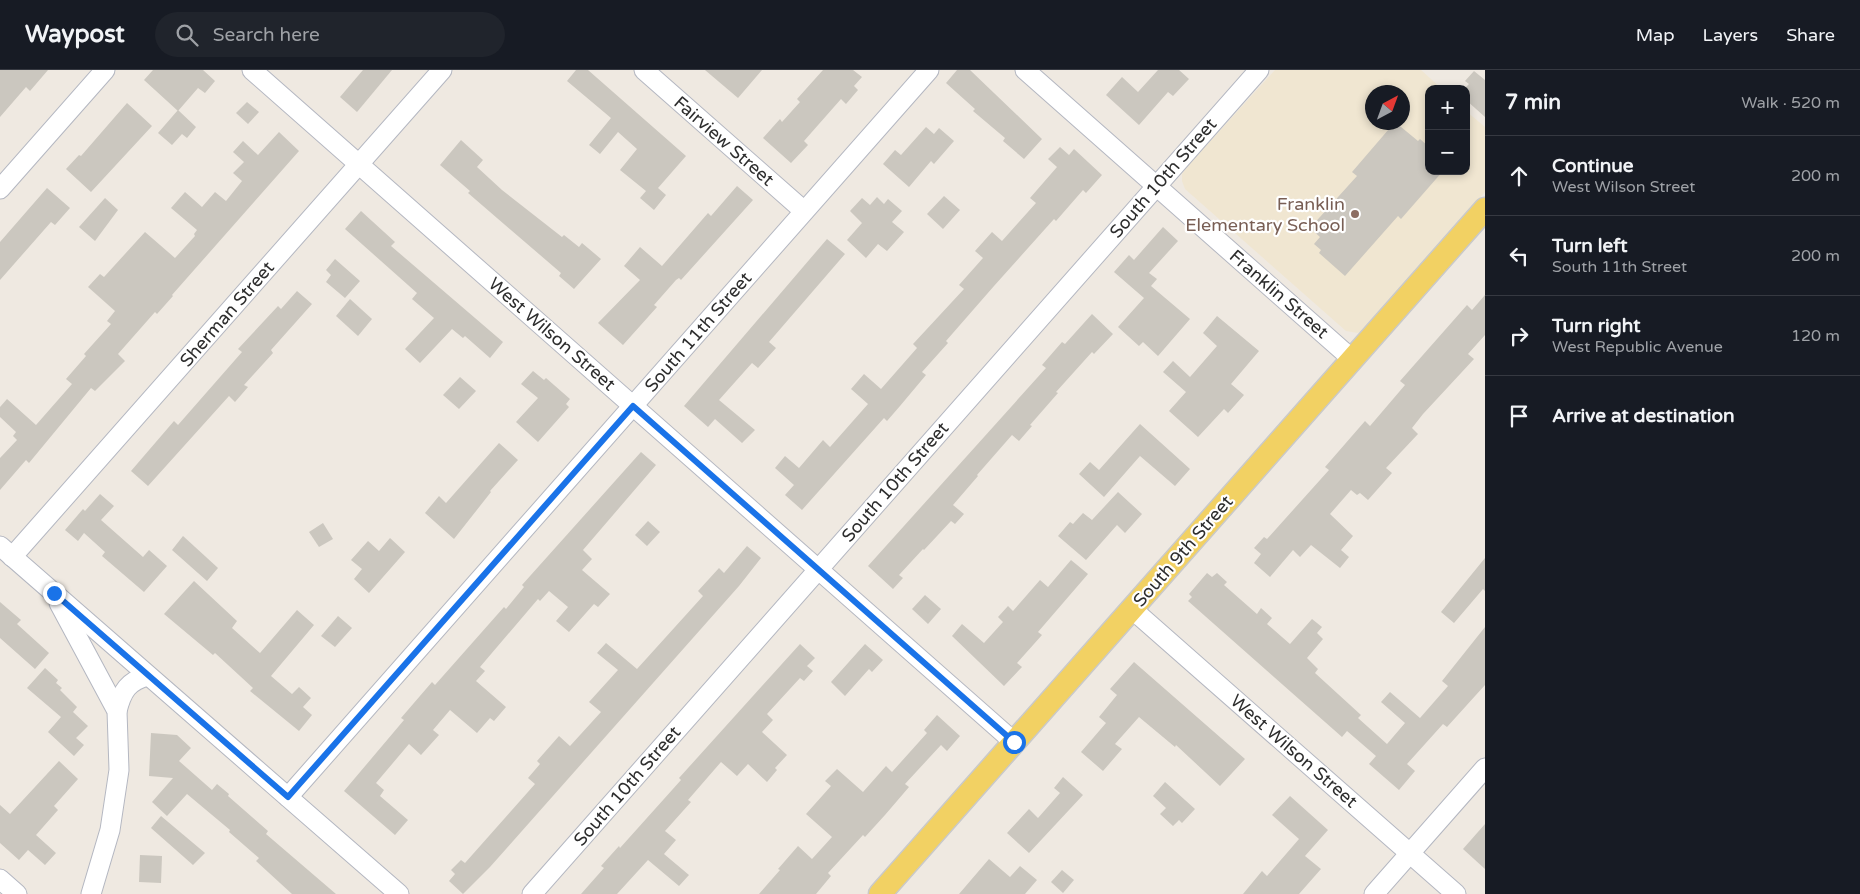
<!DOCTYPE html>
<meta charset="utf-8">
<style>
:root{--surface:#171b24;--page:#20242c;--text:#f1f3f6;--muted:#9ea1a6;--line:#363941}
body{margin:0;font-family:"Varela Round",sans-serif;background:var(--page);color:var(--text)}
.controls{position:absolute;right:15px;top:15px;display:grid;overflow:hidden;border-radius:10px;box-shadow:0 2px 8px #0003}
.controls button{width:45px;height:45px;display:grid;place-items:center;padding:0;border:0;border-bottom:1px solid var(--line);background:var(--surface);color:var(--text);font:25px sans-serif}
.compass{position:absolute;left:1365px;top:15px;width:45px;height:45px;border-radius:50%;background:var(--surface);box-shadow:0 2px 8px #0003;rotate:41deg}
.stop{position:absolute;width:15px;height:15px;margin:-11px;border:4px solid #1a73e8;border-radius:50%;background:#fff}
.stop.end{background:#1a73e8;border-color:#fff;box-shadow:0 1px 5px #0008}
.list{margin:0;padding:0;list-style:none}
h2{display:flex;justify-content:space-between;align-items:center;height:65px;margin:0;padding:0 20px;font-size:21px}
h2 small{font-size:16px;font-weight:400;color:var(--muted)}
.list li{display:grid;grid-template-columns:32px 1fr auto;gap:15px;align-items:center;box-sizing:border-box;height:80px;padding:0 20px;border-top:1px solid var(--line)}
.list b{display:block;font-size:19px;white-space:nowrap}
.list p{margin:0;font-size:16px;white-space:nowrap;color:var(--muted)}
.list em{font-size:16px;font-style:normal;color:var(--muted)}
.icon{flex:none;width:28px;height:28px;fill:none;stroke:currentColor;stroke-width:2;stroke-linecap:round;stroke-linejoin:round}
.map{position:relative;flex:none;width:1485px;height:824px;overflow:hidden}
header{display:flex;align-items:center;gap:30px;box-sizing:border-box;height:70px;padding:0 25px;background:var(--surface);border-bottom:1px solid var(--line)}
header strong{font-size:24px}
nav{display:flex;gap:28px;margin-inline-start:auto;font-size:18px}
.search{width:350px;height:45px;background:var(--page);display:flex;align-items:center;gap:12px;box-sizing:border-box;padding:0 18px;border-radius:28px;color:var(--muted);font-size:19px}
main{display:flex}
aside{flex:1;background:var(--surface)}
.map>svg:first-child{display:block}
.education{fill:#f0e6d1;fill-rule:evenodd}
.building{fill:#cbc7bf}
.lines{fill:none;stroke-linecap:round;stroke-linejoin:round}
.minor-casing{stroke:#b4b7c1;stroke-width:21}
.major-casing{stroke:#c9c9c9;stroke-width:25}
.minor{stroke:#fff;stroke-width:19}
.major{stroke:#f2d163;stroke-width:22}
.route{stroke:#1a73e8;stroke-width:6}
.education-dot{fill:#8d6e63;stroke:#fff;stroke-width:2}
.labels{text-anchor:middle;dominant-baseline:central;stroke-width:4.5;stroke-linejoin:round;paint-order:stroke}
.street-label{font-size:18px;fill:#2e2e2e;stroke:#fff}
.education-label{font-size:18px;fill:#785e54;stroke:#fff;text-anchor:end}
</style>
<header>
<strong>Waypost</strong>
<div class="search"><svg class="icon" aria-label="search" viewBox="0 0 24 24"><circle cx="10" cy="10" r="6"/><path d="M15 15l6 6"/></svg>Search here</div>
<nav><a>Map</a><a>Layers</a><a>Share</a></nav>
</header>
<main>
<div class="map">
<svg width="1485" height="824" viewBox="0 0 1485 824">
<rect width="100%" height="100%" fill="#efe9e1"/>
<!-- education -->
<path class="education" d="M1275,0H1421L1442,19H1429V101H1466V41L1485,57V122L1366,259L1358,263L1346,261L1185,119L1182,111V104L1186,98ZM1372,22H1402V52H1372Z"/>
<!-- building -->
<g class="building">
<path d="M0,0H48L30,21L26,17L0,47Z"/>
<path d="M153,0H203L215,11L205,23L198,18L178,41L144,10Z"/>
<path d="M363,0H392L357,42L340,27Z"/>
<path d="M576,0H588L686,86L658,118L666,125L654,140L640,128L646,121L620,100L637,79L618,62L600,84L589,75L611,48L567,11Z"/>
<path d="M705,0H762L738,28Z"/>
<path d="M823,0H853L862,7L854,16L858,20L846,34L841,29L804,71L808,75L791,93L763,68L780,49L782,52L800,32L797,29Z"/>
<path d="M957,0H970L1042,69L1024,89L1003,71L1005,68L973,41L975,39L946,13Z"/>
<path d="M1158,0H1179L1189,9L1173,26L1168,22L1139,55L1106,25L1122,7L1138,22Z"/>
<path d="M1474,1L1485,10V47L1466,30V17L1469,14L1465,11Z"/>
<path d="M247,32L259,42L248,54L236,43Z"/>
<path d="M127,33L152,56L91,122L66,99L79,85L81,86Z"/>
<path d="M178,40L196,57L187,68L182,64L172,75L158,63Z"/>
<path d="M1395,52L1418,71L1420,69L1429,77V101H1443L1401,149L1398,146L1345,206L1319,183L1321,180L1314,174L1320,167L1310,158L1357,106L1352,102Z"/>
<path d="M926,57L934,64L939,58L954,71L934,94L931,91L909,117L883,94L895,80L901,85Z"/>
<path d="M279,62L299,81L172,225L173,226L157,244L155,242L118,284L125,291L95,321L91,318L29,393L26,390L0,420V388L17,370L13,366L16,362L0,347V337L7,329L36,355L72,314L66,309L86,286L84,284L111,254L107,251L115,241L88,217L100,204L104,207L145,162L175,188L195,166L194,164L197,160L171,138L185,122L202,137L215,122L226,131L242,111L233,103L244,92L233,82L243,71L258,85Z"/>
<path d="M461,70L483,90L477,97L502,120L562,167L564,165L579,177L582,173L601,189L574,219L559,206L561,203L468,123L470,121L440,95Z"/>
<path d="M1060,77L1069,85L1074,79L1102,105L1086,123L1083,120L1056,151L1054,149L994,216L946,271L948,273L922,302L926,305L900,336L887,351L884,348L802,440L785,425L794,415L775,398L785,386L799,398L823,370L830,377L868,334L851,319L864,304L881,319L917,278L913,274L964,219L959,215L983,188L975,181L992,162L1002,171L1036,133L1030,128L1057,97L1048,89Z"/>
<path d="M737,116L753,130L681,210L679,208L676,210L654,235L657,237L623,275L598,253L640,210L624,196L640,177L662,196L708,143L711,146Z"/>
<path d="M47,118L70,138L55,155L51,152L0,210V172Z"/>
<path d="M944,126L960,140L943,159L927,144Z"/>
<path d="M877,127L884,134L888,129L902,141L892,152L904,162L887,181L878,174L866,188L847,170L862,153L850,141L862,128L870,135Z"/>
<path d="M105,128L118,140L95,171L79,157Z"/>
<path d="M361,141L395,172L391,176L503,272L490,288L465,266L463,268L452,259L420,293L405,279L434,248L412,229L417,223L345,159Z"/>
<path d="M1163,157L1178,171L1149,203L1157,209L1151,216L1190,249L1158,286L1143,272L1139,276L1118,257L1144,228L1114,202L1129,185L1134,190Z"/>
<path d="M827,169L845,184L769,272L776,278L758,298L752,293L719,330L755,360L742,373L715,349L708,357L684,336Z"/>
<path d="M335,189L360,211L345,228L326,212L331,205L326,200Z"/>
<path d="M297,221L312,234L271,280L273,283L244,315L248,317L235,332L229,326L148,416L131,401L174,351L178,355L242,282L238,279L252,264L278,236L281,239Z"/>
<path d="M1485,225V265L1468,284L1474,289L1423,344L1412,358L1418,364L1386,398L1392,403L1368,430L1360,423L1357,425L1351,420L1330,444L1353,466L1341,480L1349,487L1340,498L1311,475L1300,487L1293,480L1270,507L1254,493L1261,484L1254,478L1264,467L1267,469L1329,400L1325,397L1365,351L1370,356L1405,315L1400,311L1467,235L1472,240Z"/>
<path d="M350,229L372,249L358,266L336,246Z"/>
<path d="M1092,244L1113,264L1094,284L1092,282L1056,322L1058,323L1030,355L1032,356L1019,371L1012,365L977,405L978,406L953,435L964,444L955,454L951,451L924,480L923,479L899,505L903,508L893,519L868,496L1046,298L1042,295L1062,272L1065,274Z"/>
<path d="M1217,246L1259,281L1231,314L1244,325L1228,343L1224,339L1198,367L1169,341L1186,322L1163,302L1173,291L1190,307L1217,276L1203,263Z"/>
<path d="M533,301L544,310L546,308L570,329L566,334L569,337L538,372L516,352L538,328L521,314Z"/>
<path d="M460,307L476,321L459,339L443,325Z"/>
<path d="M1140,354L1190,399L1175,416L1140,386L1104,427L1079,404L1090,392L1099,400Z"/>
<path d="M499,373L518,390L490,421L491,422L454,469L425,443L439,426L446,433Z"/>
<path d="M641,382L656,395L583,480L592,489L582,500L610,524L598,537L594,534L569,562L556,551L568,537L549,521L540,531L538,529L480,597L485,601L476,611L506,637L494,651L490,648L477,663L450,640L433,660L439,665L421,685L409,674L376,713L384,720L380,726L408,750L395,765L344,721L404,650L401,648L432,612L435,615L504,537L506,539L524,517L522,515Z"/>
<path d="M1118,422L1142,444L1125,463L1117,455L1086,490L1058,466L1070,452L1073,454L1083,443L1092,450Z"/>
<path d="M100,424L114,436L101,450L143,487L149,480L167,496L144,522L102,486L105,482L84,463L78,471L65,460L83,439L85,441Z"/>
<path d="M648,451L660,462L647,476L635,465Z"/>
<path d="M323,453L333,469L319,477L309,462Z"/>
<path d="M183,466L218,498L207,511L172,480Z"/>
<path d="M390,468L405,482L369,523L354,509L362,499L351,490L368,471L379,481Z"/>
<path d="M747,476L761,488L739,516L490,797L463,824L449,811L455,804L451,800L461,790L465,793L535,714L528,708L540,694L537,691L559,666L570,676L601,642L589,632L618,600L597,583L606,573L637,599L703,526L698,521L719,498L724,503Z"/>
<path d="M1485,488V521L1483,519L1454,553L1441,542Z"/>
<path d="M1071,490L1088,504L1038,562L1042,565L1017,593L1022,597L1004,616L952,566L962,554L984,573L1003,552L998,547L1008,536L1013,541L1040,510L1048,517Z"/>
<path d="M1207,503L1212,507L1217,503L1227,512L1224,515L1257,544L1261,538L1272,548L1267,554L1290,574L1312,549L1322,557L1317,563L1323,569L1307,588L1318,599L1315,603L1361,645L1358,648L1387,674L1405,653L1381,632L1390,622L1420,648L1448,616L1442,611L1485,557V615L1447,657L1443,654L1407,694L1415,701L1399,720L1369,694L1376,686L1347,661L1342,667L1188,531L1192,527L1189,524Z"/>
<path d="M194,511L237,551L232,558L260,583L297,540L314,555L271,606L292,624L299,617L311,628L303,637L312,645L299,661L250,621L253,618L215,583L213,585L164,544Z"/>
<path d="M925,525L941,539L928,554L912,539Z"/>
<path d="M0,532L21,550L17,554L49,583L35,599L0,568Z"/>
<path d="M338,546L352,558L335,577L321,566Z"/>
<path d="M800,574L815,588L807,596L813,601L804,611L800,608L767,644L773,650L762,662L787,685L775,698L777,700L767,712L748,694L737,706L721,692L688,730L691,732L665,761L676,770L664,784L689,805L679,816L648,790L617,824H581L604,798L601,796L619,776L620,778L681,710L679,708Z"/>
<path d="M865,574L883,590L872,602L869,599L845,626L831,612Z"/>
<path d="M1134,592L1245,689L1220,716L1176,675L1175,677L1139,647L1115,674L1122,679L1103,701L1081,682L1106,653L1099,647L1117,625L1110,619Z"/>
<path d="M45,598L58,610L56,613L62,618L60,620L77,637L73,642L88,656L76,668L84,675L74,686L48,662L61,647L27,618Z"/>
<path d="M937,645L960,666L947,681L941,675L905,714L909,717L885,745L865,767L863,765L828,803L831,806L816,824H759L780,800L778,799L798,776L812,789L832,767L806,744L831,716L825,711L837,699L863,722L886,696L892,702L927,663L924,660Z"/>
<path d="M151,663L177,665L191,678L179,691L212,720L217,714L229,724L228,726L268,761L266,764L336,824H292L256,791L259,788L229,762L230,760L187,724L167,746L152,732L173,708L149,706Z"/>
<path d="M59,691L78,709L54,736L58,740L36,765L56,783L45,795L28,780L19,790L0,773V735L10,744Z"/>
<path d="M1063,707L1083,725L1029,783L1007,763L1029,739L1038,748L1060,723L1054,718Z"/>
<path d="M1165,712L1195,739L1182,753L1179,750L1173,756L1160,744L1166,738L1153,726Z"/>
<path d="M1290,726L1328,760L1305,786L1321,799L1299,824H1243L1262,801L1267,806L1299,769L1272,745Z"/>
<path d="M161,746L205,783L193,795L151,758Z"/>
<path d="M1485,754V799L1463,779Z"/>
<path d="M140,785L162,786L161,813L139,812Z"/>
<path d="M989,789L1010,807L1020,796L1037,810L1025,824H959Z"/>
<path d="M1062,800L1074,810L1063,823L1051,812Z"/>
</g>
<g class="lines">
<defs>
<g id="minor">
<path d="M252,0L1014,672"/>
<path d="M644,0L804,141"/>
<path d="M1025,0L1352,289"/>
<path d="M0,119L105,0"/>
<path d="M0,476L399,824"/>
<path d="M12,487L442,0"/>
<path d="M59,533L117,641L119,700L110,760L91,824"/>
<path d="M1132,539L1456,824"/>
<path d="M117,641C122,621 128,611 148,606"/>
<path d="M288,727L929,0"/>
<path d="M0,809L17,824"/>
<path d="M532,824L1259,0"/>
<path d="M1374,824L1485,698"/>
</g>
<path id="major" d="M880,824L1485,139"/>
</defs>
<!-- minor casing -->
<use href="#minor" class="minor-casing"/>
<!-- major casing -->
<use href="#major" class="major-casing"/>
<!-- minor -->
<use href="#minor" class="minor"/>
<!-- major -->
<use href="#major" class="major"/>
</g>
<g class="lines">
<!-- route -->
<path class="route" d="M54,523L288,727L633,336L1014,672"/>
</g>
<!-- markers -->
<circle class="education-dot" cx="1355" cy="144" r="5"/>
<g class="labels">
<!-- street labels -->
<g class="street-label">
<text transform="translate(724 71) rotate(41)">Fairview Street</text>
<text transform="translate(1163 108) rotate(-49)">South 10th Street</text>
<text transform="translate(1279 224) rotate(41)">Franklin Street</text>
<text transform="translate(227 244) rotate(-49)">Sherman Street</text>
<text transform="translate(698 262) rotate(-49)">South 11th Street</text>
<text transform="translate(552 264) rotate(41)">West Wilson Street</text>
<text transform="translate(895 412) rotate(-49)">South 10th Street</text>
<text transform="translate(1183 481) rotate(-49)">South 9th Street</text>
<text transform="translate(1294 681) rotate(41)">West Wilson Street</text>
<text transform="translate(627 716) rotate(-49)">South 10th Street</text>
</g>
<!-- education labels -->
<g class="education-label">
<text x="1345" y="134">Franklin<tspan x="1345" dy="21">Elementary School</tspan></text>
</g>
</g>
</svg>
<div class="controls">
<button>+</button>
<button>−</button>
</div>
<svg class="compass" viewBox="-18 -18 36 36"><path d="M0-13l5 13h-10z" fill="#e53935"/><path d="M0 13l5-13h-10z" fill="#9ea1a6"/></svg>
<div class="stop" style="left:1014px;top:672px"></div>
<div class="stop end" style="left:54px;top:523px"></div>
</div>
<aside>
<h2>7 min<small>Walk · 520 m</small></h2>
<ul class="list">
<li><svg class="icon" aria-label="ahead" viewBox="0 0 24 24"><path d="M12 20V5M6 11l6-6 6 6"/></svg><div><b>Continue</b><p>West Wilson Street</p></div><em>200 m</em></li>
<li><svg class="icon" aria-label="left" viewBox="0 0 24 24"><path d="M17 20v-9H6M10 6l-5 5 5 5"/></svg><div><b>Turn left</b><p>South 11th Street</p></div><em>200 m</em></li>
<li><svg class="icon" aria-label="right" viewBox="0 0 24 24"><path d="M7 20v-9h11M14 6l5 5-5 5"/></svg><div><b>Turn right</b><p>West Republic Avenue</p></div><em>120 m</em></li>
<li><svg class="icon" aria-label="arrive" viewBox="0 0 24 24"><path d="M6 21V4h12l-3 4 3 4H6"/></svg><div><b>Arrive at destination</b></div></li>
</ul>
</aside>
</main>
